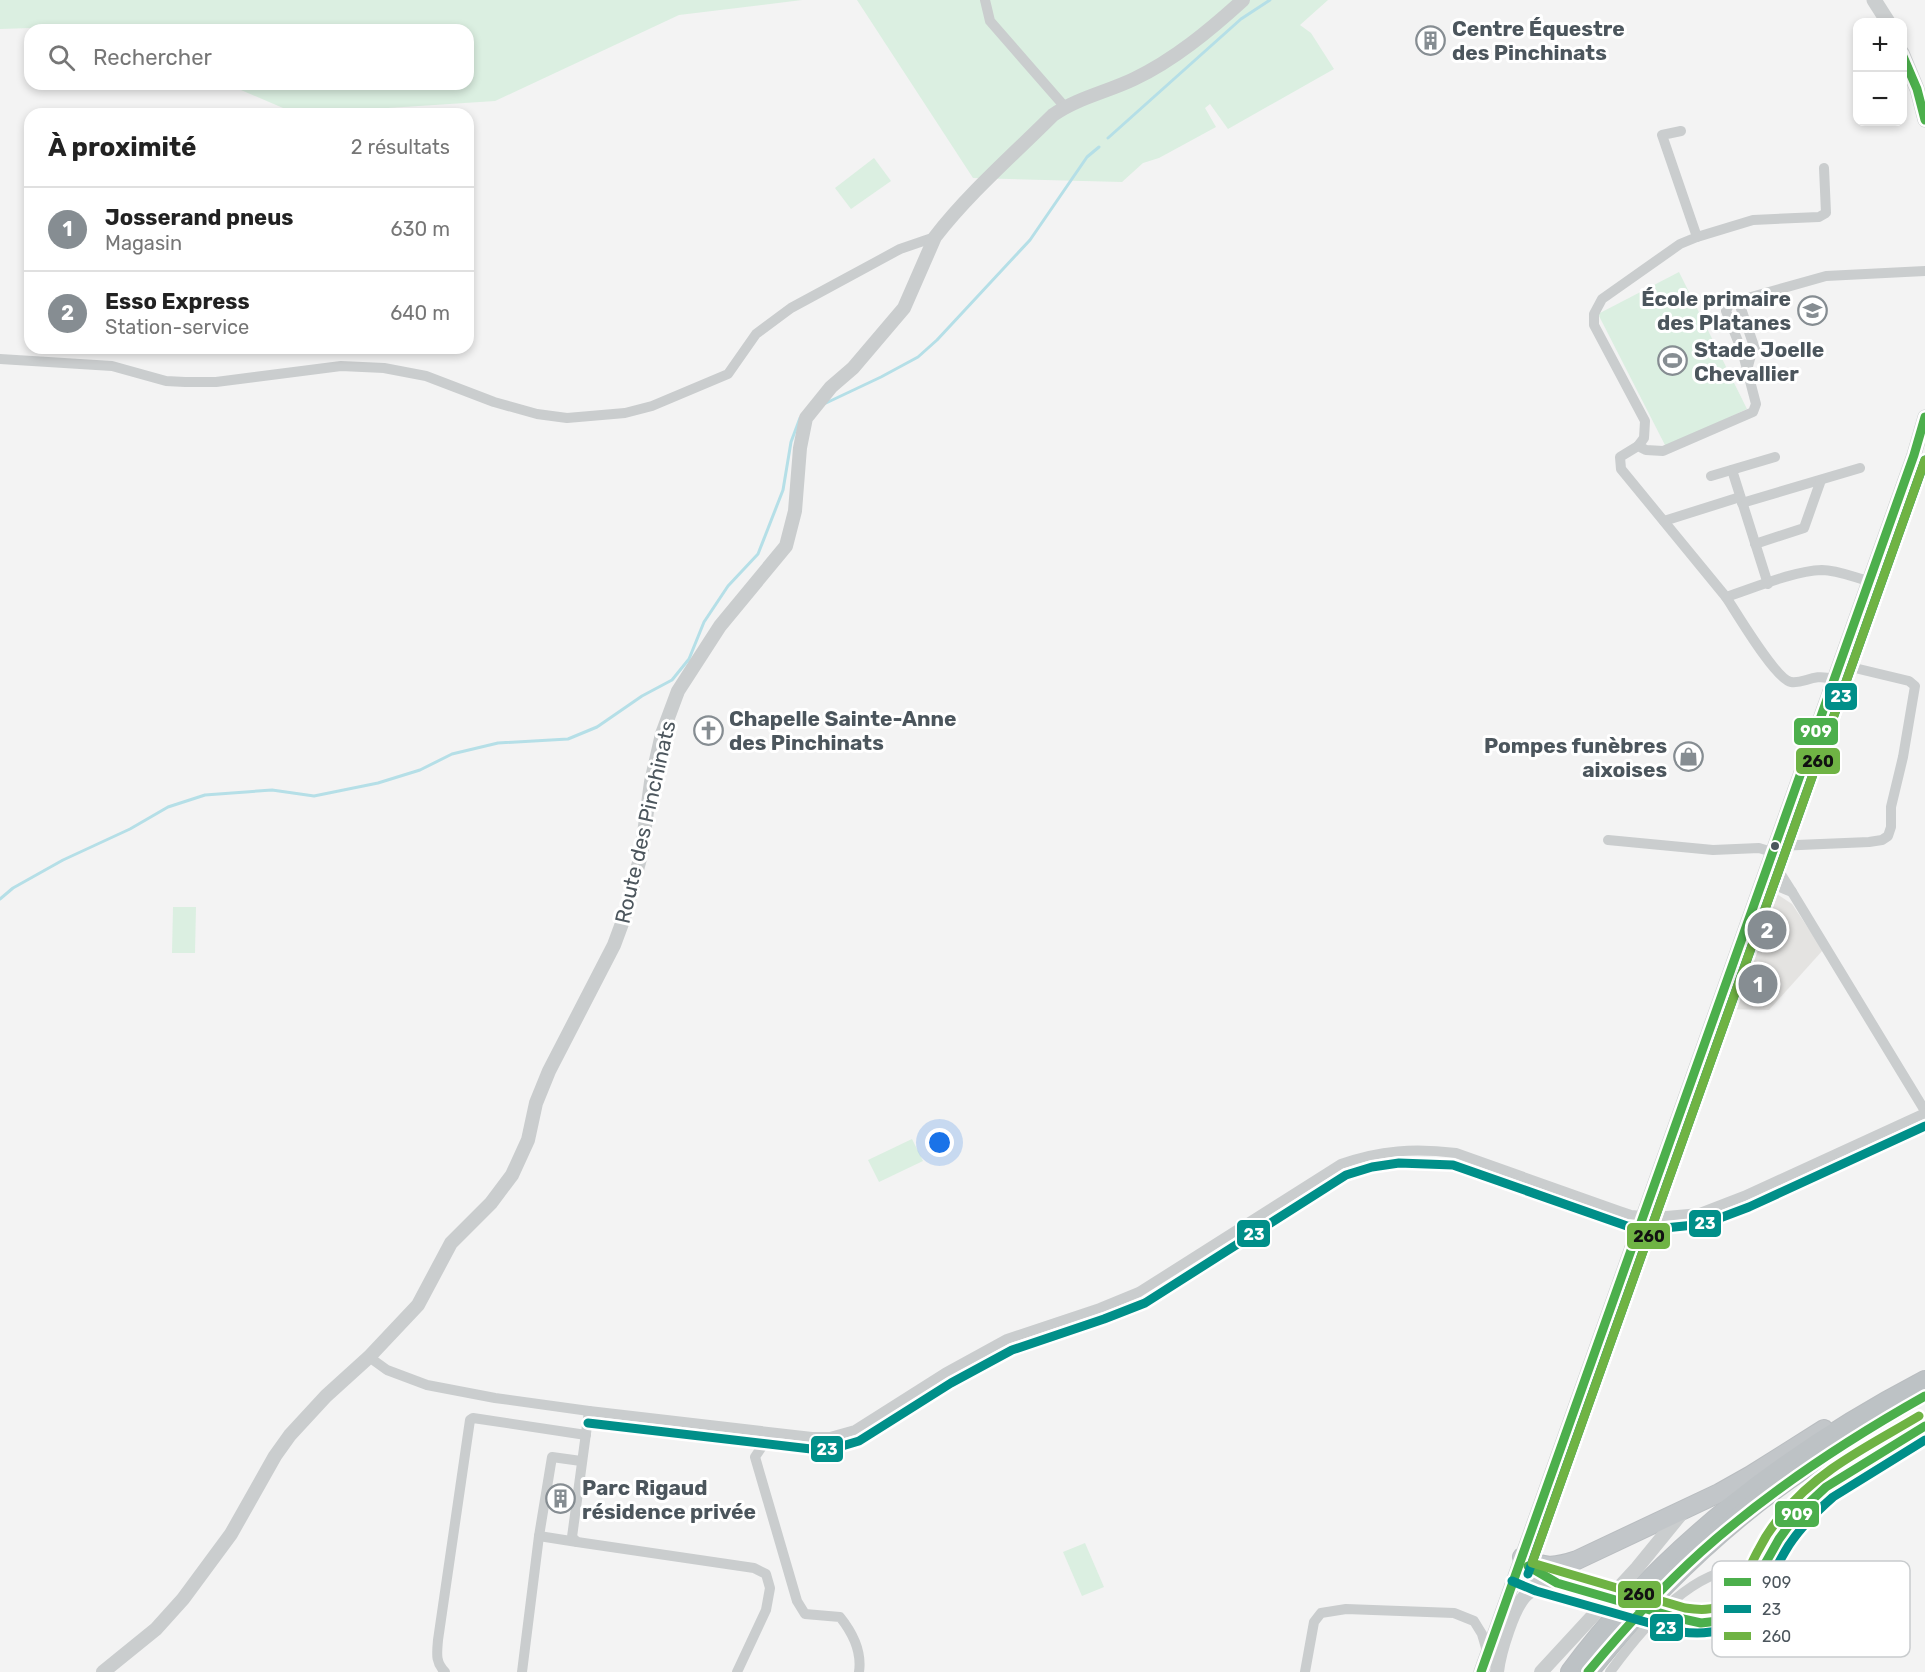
<!DOCTYPE html>
<html lang="fr">
<meta charset="utf-8">
<style>
:root{--surface:#fff;--page:#f6f6f6;--text:#222;--muted:#767676;--line:#e0e0e0;--accent:#868d92}
body{margin:0;font-family:Rubik,sans-serif;background:var(--page);color:var(--text)}
.controls{position:absolute;right:18px;top:18px;display:grid;overflow:hidden;border-radius:12px;box-shadow:0 3px 9px #0003}
.controls button{width:54px;height:54px;display:grid;place-items:center;padding:0;border:0;border-bottom:2px solid var(--line);background:var(--surface);color:var(--text);font:30px sans-serif}
.you{position:absolute;left:940px;top:1143px;width:21px;height:21px;margin:-15px;border:4px solid #fff;border-radius:50%;background:#1a73e8;box-shadow:0 0 0 9px #1a73e833}
.badge{display:grid;place-items:center;width:39px;height:39px;border-radius:50%;background:var(--accent);color:#fff;font-size:20px;font-weight:700}
.pin{position:absolute;translate:-50% -50%;border:3px solid #fff;box-shadow:0 2px 6px #0006}
.list{margin:0;padding:0;list-style:none}
h2{display:flex;justify-content:space-between;align-items:center;height:78px;margin:0;padding:0 24px;font-size:26px}
h2 small{font-size:20px;font-weight:400;color:var(--muted)}
.list li{display:grid;grid-template-columns:39px 1fr auto;gap:18px;align-items:center;box-sizing:border-box;height:84px;padding:0 24px;border-top:2px solid var(--line)}
.list b{display:block;font-size:22px;white-space:nowrap}
.list p{margin:0;font-size:20px;white-space:nowrap;color:var(--muted)}
.list em{font-size:20px;font-style:normal;color:var(--muted)}
.icon{flex:none;width:33px;height:33px;fill:none;stroke:currentColor;stroke-width:2;stroke-linecap:round;stroke-linejoin:round}
.map{position:relative;flex:none;width:1925px;height:1672px;overflow:hidden}
.search{position:absolute;background:var(--surface);box-shadow:0 3px 9px #0003;left:24px;top:24px;width:450px;height:66px;display:flex;align-items:center;gap:15px;box-sizing:border-box;padding:0 21px;border-radius:18px;color:var(--muted);font-size:22px}
.panel{position:absolute;background:var(--surface);box-shadow:0 3px 9px #0003;left:24px;top:108px;width:450px;height:246px;border-radius:18px}
.map>svg:first-child{display:block}
.commercial{fill:#e4e3e1}
.green{fill:#dbefe1}
.lines{fill:none;stroke-linecap:round;stroke-linejoin:round}
.stream{stroke:#b5dfe7;stroke-width:3}
.trunk-casing{stroke:#b9bdc0;stroke-width:20}
.motorway-casing{stroke:#b9bdc0;stroke-width:22}
.minor{stroke:#cacdce;stroke-width:10}
.tertiary{stroke:#cacdce;stroke-width:14}
.secondary{stroke:#cbcecf;stroke-width:15}
.trunk{stroke:#c2c6c9;stroke-width:18}
.motorway{stroke:#bdc2c5;stroke-width:20}
.tertiary-bridge{stroke:#cacdce;stroke-width:14}
.bus-1-casing{stroke:#fff;stroke-width:14}
.bus-2-casing{stroke:#fff;stroke-width:14}
.bus-3-casing{stroke:#fff;stroke-width:14}
.bus-1{stroke:#4caf4c;stroke-width:9}
.bus-2{stroke:#008f89;stroke-width:9}
.bus-3{stroke:#6fb344;stroke-width:9}
.bus-dot{fill:#4c565d;stroke:#fff;stroke-width:2}
.labels{text-anchor:middle;dominant-baseline:central;stroke-width:6;stroke-linejoin:round;paint-order:stroke}
.poi-label{font-size:21px;font-weight:bold;fill:#4c565d;stroke:#fff;text-anchor:start}
.street-label{font-size:21px;fill:#4c565d;stroke:#fff}
.key{fill:#fff;stroke:#c9ccce;stroke-width:1.5}
.key-label{font-size:16px;fill:#4c565d}
.line-badge{stroke:#fff;stroke-width:2}
.badge-label{font-size:16px;text-anchor:middle;font-weight:bold;fill:#fff}
.pale-badge-label{font-size:16px;text-anchor:middle;font-weight:bold;fill:#111}
</style>
<div class="map">
<svg width="1925" height="1672" viewBox="0 0 1925 1672">
<rect width="100%" height="100%" fill="#f3f3f3"/>
<!-- commercial -->
<path class="commercial" d="M1777,894L1792,904L1823,950L1769,1010L1724,1009L1762,901Z"/>
<!-- green -->
<g class="green">
<path d="M0,0H802L679,15L495,101L297,114L227,84H468V30H101L92,26L0,29Z"/>
<path d="M857,0H1328L1300,25L1311,33L1334,69L1228,129L1210,104L1205,108L1216,127L1159,158L1143,163L1122,182L973,178Z"/>
<path d="M874,158L891,181L851,209L835,188Z"/>
<path d="M1679,272L1747,409L1666,447L1598,314Z"/>
<path d="M173,907H196L195,953H172Z"/>
<path d="M912,1139L923,1161L879,1182L868,1160Z"/>
<path d="M1085,1543L1104,1587L1082,1596L1063,1552Z"/>
</g>
<g class="lines">
<!-- stream -->
<g class="stream">
<path d="M1108,138L1241,19L1270,0"/>
<path d="M826,403L881,377L918,357L937,340L1030,240L1087,157L1099,147"/>
<path d="M0,899L13,888L63,860L130,829L168,807L205,795L272,790L314,796L378,783L420,770L452,754L498,743L568,739L597,727L642,696L672,680L689,659L704,622L728,586L758,554L783,490L791,442L800,418"/>
</g>
<defs>
<path id="trunk" d="M1522,1557C1545,1568 1553,1568 1577,1560L1719,1493L1751,1475L1824,1429"/>
<g id="motorway">
<path d="M1571,1672C1663,1548 1789,1452 1925,1381"/>
<path d="M1588,1672C1658,1584 1744,1503 1841,1444"/>
</g>
</defs>
<!-- trunk casing -->
<use href="#trunk" class="trunk-casing"/>
<!-- motorway casing -->
<use href="#motorway" class="motorway-casing"/>
<!-- minor -->
<g class="minor">
<path d="M985,0L990,21L1065,107"/>
<path d="M1697,237L1753,220L1819,217L1826,213L1824,168"/>
<path d="M1738,300L1755,349L1751,355L1747,370"/>
<path d="M0,359L112,366L166,381L185,382H216L341,366L384,368L426,376L494,402L537,414L567,418L625,413L652,406L728,374L756,334L791,308L900,249L935,237"/>
<path d="M1638,446L1644,438L1645,421L1594,325V314L1602,299L1680,244L1697,237L1662,135L1681,131"/>
<path d="M1732,470L1768,584"/>
<path d="M1711,476L1775,457"/>
<path d="M1742,503L1860,468"/>
<path d="M1664,521L1740,497"/>
<path d="M1755,544L1804,528L1821,480"/>
<path d="M1868,581C1853,577 1837,570 1822,570C1793,571 1754,588 1726,597L1621,469L1620,457L1638,446L1646,450L1663,451L1753,412L1756,404L1743,354L1726,311L1730,303L1826,276L1925,271"/>
<path d="M1726,597C1736,612 1776,680 1791,682C1805,684 1812,673 1833,679"/>
<path d="M1608,840L1713,850L1759,848L1772,852"/>
<path d="M1775,846L1869,842L1882,840L1888,836L1891,827V807L1903,757L1915,686L1909,681L1838,664"/>
<path d="M1768,864L1780,873L1792,892L1925,1111"/>
<path d="M1762,880L1792,892"/>
<path d="M369,1357L387,1370L427,1385L495,1398L589,1411L812,1437H830L855,1430L945,1373L1007,1339L1100,1308L1139,1292L1341,1164C1380,1150 1415,1148 1456,1153L1619,1211L1631,1215L1655,1217L1700,1213L1744,1196L1925,1113"/>
<path d="M589,1411L572,1537L577,1542L754,1568L766,1574L770,1588L766,1610L737,1672"/>
<path d="M775,1433L763,1445L755,1457L797,1601L805,1614L840,1617C852,1632 862,1652 859,1672"/>
<path d="M539,1536L577,1542"/>
<path d="M445,1672C435,1662 437,1653 438,1640L470,1420L473,1418L586,1435"/>
<path d="M522,1672L539,1536L552,1457L581,1461"/>
<path d="M1305,1672L1314,1622L1321,1613L1346,1609L1454,1613L1474,1621L1482,1634L1487,1651"/>
<path d="M1610,1672C1639,1632 1703,1552 1760,1573"/>
</g>
<!-- tertiary -->
<g class="tertiary">
<path d="M1517,1570L1539,1579L1591,1592"/>
<path d="M1674,1617C1744,1637 1749,1590 1777,1541C1790,1520 1808,1502 1826,1487L1925,1426"/>
<path d="M103,1672L156,1629L183,1599L231,1534L275,1456L290,1435L326,1396L369,1357L418,1305L451,1243L491,1203L512,1175L528,1140L536,1103L549,1071L614,945L624,918L641,855L651,782L662,734L678,691L720,626L786,546L795,511L800,448L806,418L831,387L853,368L904,308L935,237C969,193 1013,155 1053,115C1077,98 1107,92 1134,79C1174,60 1210,30 1243,0"/>
<path d="M1497,1672C1499,1653 1513,1606 1527,1594C1536,1586 1546,1584 1557,1583"/>
<path d="M1541,1672L1637,1568L1681,1514"/>
</g>
<!-- secondary -->
<g class="secondary">
<path d="M1874,0L1888,22"/>
<path d="M1902,53L1917,89L1925,120"/>
<path d="M1481,1672L1914,455L1925,417"/>
</g>
<!-- trunk -->
<use href="#trunk" class="trunk"/>
<!-- motorway -->
<use href="#motorway" class="motorway"/>
<!-- tertiary-bridge -->
<path class="tertiary-bridge" d="M1591,1592L1674,1617"/>
<defs>
<g id="bus-1">
<path d="M1902,54L1917,89L1925,120"/>
<path d="M1528,1566L1557,1583L1674,1617L1701,1623L1718,1621L1732,1614L1743,1603L1779,1539L1797,1514L1826,1487L1925,1426"/>
<path d="M1481,1672L1914,455L1925,417"/>
<path d="M1588,1672C1623,1630 1660,1589 1701,1552C1769,1491 1845,1441 1925,1396"/>
</g>
<g id="bus-2">
<path d="M588,1423L811,1449H832L859,1441L951,1383L1012,1350L1104,1319L1145,1303L1346,1175L1372,1167L1399,1163L1453,1165L1627,1226L1655,1229L1704,1224L1749,1207L1925,1126"/>
<path d="M1528,1574L1925,460"/>
<path d="M1512,1581L1536,1591L1681,1632C1757,1640 1756,1597 1789,1545C1801,1527 1817,1511 1833,1497L1925,1440"/>
</g>
<path id="bus-3" d="M1919,1416C1871,1445 1817,1470 1782,1515C1773,1525 1765,1537 1759,1549C1749,1566 1742,1591 1725,1603C1713,1611 1699,1610 1685,1608L1532,1563L1925,460"/>
</defs>
<!-- bus-1 casing -->
<use href="#bus-1" class="bus-1-casing"/>
<!-- bus-2 casing -->
<use href="#bus-2" class="bus-2-casing"/>
<!-- bus-3 casing -->
<use href="#bus-3" class="bus-3-casing"/>
<!-- bus-1 -->
<use href="#bus-1" class="bus-1"/>
<!-- bus-2 -->
<use href="#bus-2" class="bus-2"/>
<!-- bus-3 -->
<use href="#bus-3" class="bus-3"/>
</g>
<!-- icons -->
<defs>
<symbol id="building-ring" viewBox="-11 -11 22 22"><circle r="9.5" fill="#fff" stroke="#868d92" stroke-width="1.5"/><path d="M-4-6H4V6H1V3H-1V6H-4ZM-2.5-4.3h1.7v1.8h-1.7ZM.8-4.3h1.7v1.8H.8ZM-2.5-1h1.7V.8h-1.7ZM.8-1h1.7V.8H.8Z" fill="#868d92"/></symbol>
<symbol id="school-ring" viewBox="-11 -11 22 22"><circle r="9.5" fill="#fff" stroke="#868d92" stroke-width="1.5"/><path d="M0-5L7-2L0 1L-7-2ZM-4 1L0 2.5L4 1V4Q0 6-4 4Z" fill="#868d92"/></symbol>
<symbol id="stadium-ring" viewBox="-11 -11 22 22"><circle r="9.5" fill="#fff" stroke="#868d92" stroke-width="1.5"/><path d="M0-5a6.5 5 0 1 0 0 10a6.5 5 0 1 0 0-10ZM-3.5-1.8h7v3.6h-7Z" fill="#868d92"/></symbol>
<symbol id="church-ring" viewBox="-11 -11 22 22"><circle r="9.5" fill="#fff" stroke="#868d92" stroke-width="1.5"/><path d="M-1.2-6h2.4v3.5h3.3v2.4h-3.3V6h-2.4V-.1h-3.3v-2.4h3.3Z" fill="#868d92"/></symbol>
<symbol id="shop-ring" viewBox="-11 -11 22 22"><circle r="9.5" fill="#fff" stroke="#868d92" stroke-width="1.5"/><path d="M-5-2.5h2.3a2.7 3.5 0 0 1 5.4 0H5L5.5 6h-11ZM-1.5-2.5h3a1.5 2.3 0 0 0-3 0Z" fill="#868d92"/></symbol>
</defs>
<g fill-rule="evenodd">
<use href="#building-ring" x="1414" y="24" width="33" height="33"/>
<use href="#school-ring" x="1796" y="294" width="33" height="33"/>
<use href="#stadium-ring" x="1656" y="344" width="33" height="33"/>
<use href="#church-ring" x="692" y="714" width="33" height="33"/>
<use href="#shop-ring" x="1672" y="740" width="33" height="33"/>
<use href="#building-ring" x="544" y="1482" width="33" height="33"/>
</g>
<!-- markers -->
<circle class="bus-dot" cx="1775" cy="846" r="5"/>
<g class="labels">
<!-- poi labels -->
<g class="poi-label">
<text x="1452" y="28">Centre Équestre<tspan x="1452" dy="24">des Pinchinats</tspan></text>
<text x="1791" y="298" text-anchor="end">École primaire<tspan x="1791" dy="24">des Platanes</tspan></text>
<text x="1694" y="349">Stade Joelle<tspan x="1694" dy="24">Chevallier</tspan></text>
<text x="729" y="718">Chapelle Sainte-Anne<tspan x="729" dy="24">des Pinchinats</tspan></text>
<text x="1667" y="745" text-anchor="end">Pompes funèbres<tspan x="1667" dy="24">aixoises</tspan></text>
<text x="582" y="1487">Parc Rigaud<tspan x="582" dy="24">résidence privée</tspan></text>
</g>
<!-- street labels -->
<g class="street-label">
<text transform="translate(645 822) rotate(-77)">Route des Pinchinats</text>
</g>
</g>
<!-- legend -->
<rect x="1712" y="1561" width="198" height="96" rx="9" class="key"/>
<rect x="1724" y="1578" width="27" height="8" fill="#4caf4c"/>
<rect x="1724" y="1605" width="27" height="8" fill="#008f89"/>
<rect x="1724" y="1632" width="27" height="8" fill="#6fb344"/>
<g class="key-label">
<text x="1762" y="1588">909</text>
<text x="1762" y="1615">23</text>
<text x="1762" y="1642">260</text>
</g>
<g class="line-badge">
<rect x="1824" y="682" width="34" height="29" rx="6" fill="#008f89"/>
<rect x="1793" y="717" width="46" height="29" rx="6" fill="#4caf4c"/>
<rect x="1795" y="747" width="46" height="28" rx="6" fill="#6fb344"/>
<rect x="1688" y="1209" width="34" height="29" rx="6" fill="#008f89"/>
<rect x="1236" y="1219" width="35" height="29" rx="6" fill="#008f89"/>
<rect x="1626" y="1222" width="45" height="28" rx="6" fill="#6fb344"/>
<rect x="810" y="1435" width="34" height="28" rx="6" fill="#008f89"/>
<rect x="1774" y="1500" width="46" height="28" rx="6" fill="#4caf4c"/>
<rect x="1617" y="1580" width="45" height="29" rx="6" fill="#6fb344"/>
<rect x="1649" y="1613" width="35" height="29" rx="6" fill="#008f89"/>
</g>
<g class="badge-label">
<text x="1841" y="702">23</text>
<text x="1816" y="737">909</text>
<text x="1705" y="1229">23</text>
<text x="1254" y="1240">23</text>
<text x="827" y="1455">23</text>
<text x="1797" y="1520">909</text>
<text x="1666" y="1634">23</text>
</g>
<g class="pale-badge-label">
<text x="1818" y="767">260</text>
<text x="1649" y="1242">260</text>
<text x="1639" y="1600">260</text>
</g>
</svg>
<div class="controls">
<button>+</button>
<button>−</button>
</div>
<div class="you"></div>
<div class="pin badge" style="left:1758px;top:984px">1</div>
<div class="pin badge" style="left:1767px;top:930px">2</div>
<div class="search"><svg class="icon" aria-label="search" viewBox="0 0 24 24"><circle cx="10" cy="10" r="6"/><path d="M15 15l6 6"/></svg>Rechercher</div>
<section class="panel">
<h2>À proximité<small>2 résultats</small></h2>
<ul class="list">
<li><span class="badge">1</span><div><b>Josserand pneus</b><p>Magasin</p></div><em>630 m</em></li>
<li><span class="badge">2</span><div><b>Esso Express</b><p>Station-service</p></div><em>640 m</em></li>
</ul>
</section>
</div>
